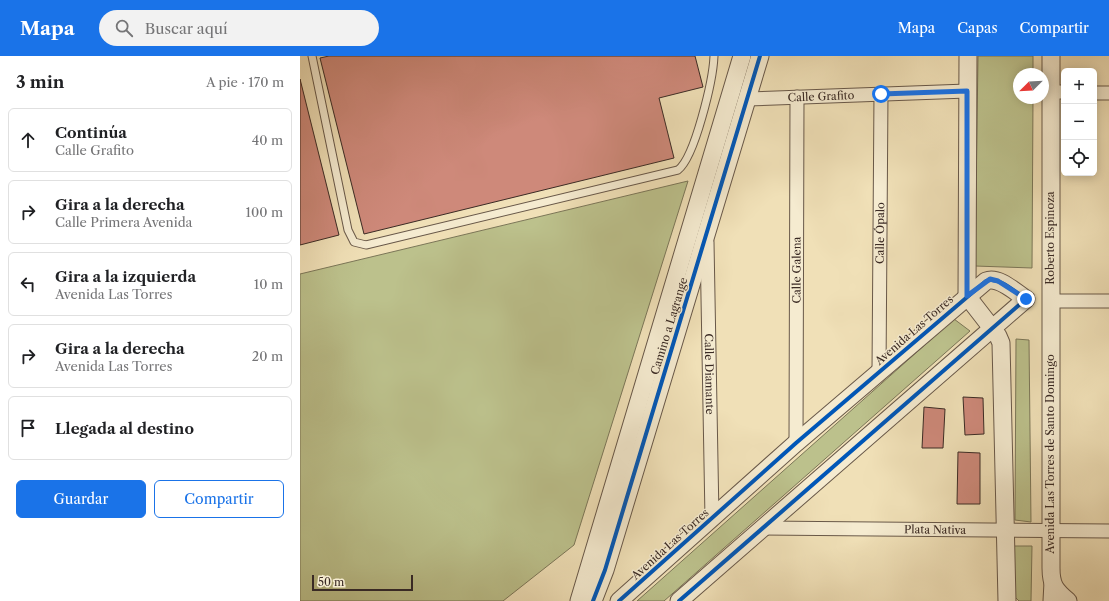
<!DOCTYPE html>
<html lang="es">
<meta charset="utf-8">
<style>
:root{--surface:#fff;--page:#f2f2f2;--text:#202124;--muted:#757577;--line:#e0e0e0;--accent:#1a73e8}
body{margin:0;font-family:"Libre Caslon Text",serif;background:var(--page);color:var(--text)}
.controls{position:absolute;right:12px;top:12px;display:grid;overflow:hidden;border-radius:6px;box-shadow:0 2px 10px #0003}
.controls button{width:36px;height:36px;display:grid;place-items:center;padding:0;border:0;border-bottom:1px solid var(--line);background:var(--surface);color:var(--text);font:20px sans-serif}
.compass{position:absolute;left:713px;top:12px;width:36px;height:36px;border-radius:50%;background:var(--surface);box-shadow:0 2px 10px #0003;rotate:246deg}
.scale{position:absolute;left:12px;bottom:10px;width:101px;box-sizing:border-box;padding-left:4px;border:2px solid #3a2a24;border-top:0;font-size:11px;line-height:14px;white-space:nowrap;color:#3a2a24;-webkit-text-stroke:3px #f5ebd0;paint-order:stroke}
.stop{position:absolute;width:12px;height:12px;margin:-9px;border:3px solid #1a73e8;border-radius:50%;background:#fff}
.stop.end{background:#1a73e8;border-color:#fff;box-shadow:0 1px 4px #0008}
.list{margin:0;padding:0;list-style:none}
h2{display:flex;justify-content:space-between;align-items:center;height:52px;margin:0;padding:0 16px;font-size:17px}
h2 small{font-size:13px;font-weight:400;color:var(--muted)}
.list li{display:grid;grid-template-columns:26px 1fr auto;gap:12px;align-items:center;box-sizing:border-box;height:64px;margin:0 8px 8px;padding:0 8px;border:1px solid var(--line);border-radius:6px}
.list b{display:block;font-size:15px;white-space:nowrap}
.list p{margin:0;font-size:13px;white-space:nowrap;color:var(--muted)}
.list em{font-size:13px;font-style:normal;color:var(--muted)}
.actions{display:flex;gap:8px;padding:12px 16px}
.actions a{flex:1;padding:9px 0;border:1px solid var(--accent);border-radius:6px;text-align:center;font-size:14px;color:var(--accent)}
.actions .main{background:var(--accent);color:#fff}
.icon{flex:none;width:22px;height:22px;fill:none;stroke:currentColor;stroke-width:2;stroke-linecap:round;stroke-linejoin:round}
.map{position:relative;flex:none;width:809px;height:545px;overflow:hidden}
header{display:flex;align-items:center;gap:24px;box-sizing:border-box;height:56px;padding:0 20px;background:var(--accent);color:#fff}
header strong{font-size:19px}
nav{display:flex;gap:22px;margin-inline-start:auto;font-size:14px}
.search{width:280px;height:36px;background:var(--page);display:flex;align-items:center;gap:10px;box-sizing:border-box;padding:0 14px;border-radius:22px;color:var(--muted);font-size:15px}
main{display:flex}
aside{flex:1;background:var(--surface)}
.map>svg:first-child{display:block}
.green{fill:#bcc18c;stroke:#7b7658}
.building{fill:#ce897a;stroke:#3a2a24}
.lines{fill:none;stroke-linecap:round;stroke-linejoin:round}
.service-casing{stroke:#685849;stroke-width:9}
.minor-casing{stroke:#685849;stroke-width:15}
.tertiary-casing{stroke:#685849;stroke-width:19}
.service{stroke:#f5ebd0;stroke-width:7}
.minor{stroke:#f5ebd0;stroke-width:13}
.tertiary{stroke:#f5ebd0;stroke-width:17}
.cycleway-casing{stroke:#f5ebd0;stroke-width:6}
.cycleway{stroke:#0057b8;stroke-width:4}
.route{stroke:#1a73e8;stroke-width:5}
.labels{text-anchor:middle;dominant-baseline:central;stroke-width:3;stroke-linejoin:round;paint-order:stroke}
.street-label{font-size:11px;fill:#3a2a24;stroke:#f5ebd0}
</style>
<header>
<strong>Mapa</strong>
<div class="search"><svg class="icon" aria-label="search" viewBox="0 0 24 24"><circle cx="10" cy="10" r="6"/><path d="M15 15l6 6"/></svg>Buscar aquí</div>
<nav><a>Mapa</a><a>Capas</a><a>Compartir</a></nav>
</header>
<main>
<aside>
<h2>3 min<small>A pie · 170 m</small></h2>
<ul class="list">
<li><svg class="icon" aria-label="ahead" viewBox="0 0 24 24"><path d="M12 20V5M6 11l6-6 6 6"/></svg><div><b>Continúa</b><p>Calle Grafito</p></div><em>40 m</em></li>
<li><svg class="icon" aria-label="right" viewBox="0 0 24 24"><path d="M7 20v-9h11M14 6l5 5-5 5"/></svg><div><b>Gira a la derecha</b><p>Calle Primera Avenida</p></div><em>100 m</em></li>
<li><svg class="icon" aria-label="left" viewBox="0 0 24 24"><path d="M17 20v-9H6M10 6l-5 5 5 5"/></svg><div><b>Gira a la izquierda</b><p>Avenida Las Torres</p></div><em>10 m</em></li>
<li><svg class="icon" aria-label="right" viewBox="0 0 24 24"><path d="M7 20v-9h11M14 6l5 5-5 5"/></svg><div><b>Gira a la derecha</b><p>Avenida Las Torres</p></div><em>20 m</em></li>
<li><svg class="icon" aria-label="arrive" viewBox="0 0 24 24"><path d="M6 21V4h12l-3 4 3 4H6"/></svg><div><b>Llegada al destino</b></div></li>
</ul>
<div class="actions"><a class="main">Guardar</a><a>Compartir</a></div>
</aside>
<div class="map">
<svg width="809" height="545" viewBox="0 0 809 545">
<rect width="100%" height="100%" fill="#f0e0b7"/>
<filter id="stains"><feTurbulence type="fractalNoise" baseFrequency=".005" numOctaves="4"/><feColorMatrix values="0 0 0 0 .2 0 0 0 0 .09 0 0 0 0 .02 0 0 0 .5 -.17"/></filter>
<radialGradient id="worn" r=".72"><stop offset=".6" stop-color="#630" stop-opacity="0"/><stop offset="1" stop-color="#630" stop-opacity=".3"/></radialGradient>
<!-- green -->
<g class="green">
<path d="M678,0H733V18H719V42H733L732,212L675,210Z"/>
<path d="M388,125L274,489L203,545H0V218Z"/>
<path d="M654,263L670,275L364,545H337Z"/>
<path d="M716,283L729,284L731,466L715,464Z"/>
<path d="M714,490H732L731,545H719L714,540Z"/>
</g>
<!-- building -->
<g class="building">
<path d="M29,0H395L403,31L359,42L374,102L64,178L20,2Z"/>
<path d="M0,23L39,179L0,189Z"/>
<path d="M663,341L683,342L684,378L665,379Z"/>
<path d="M624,351L645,353L643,392H622Z"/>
<path d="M658,396L680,397V448H657Z"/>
</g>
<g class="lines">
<defs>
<path id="service" d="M12,0L48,174L54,186L66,189L378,114C395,101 413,24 414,0"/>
<g id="minor">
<path d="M750,36H764"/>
<path d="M794,37H809"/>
<path id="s1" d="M447,43L667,35"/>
<path id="s2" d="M407,186L412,462"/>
<path d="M750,245H809"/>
<path id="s3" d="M579,317L581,37"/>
<path id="s4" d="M496,387L497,41"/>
<path id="s5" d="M461,472L809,475"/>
<path d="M750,545L751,526"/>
</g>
<g id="tertiary">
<path d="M751,0V512C751,529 755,534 768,545"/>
<path d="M667,240L698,280L701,287L707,545"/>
<path d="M667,240L668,0"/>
<path d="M279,545L442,0"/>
<path d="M293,545L305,514L460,0"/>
<path d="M319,545L496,387L686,225C699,220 715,236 726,243L379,545"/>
</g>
</defs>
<!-- service casing -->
<use href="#service" class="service-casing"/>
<!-- minor casing -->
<use href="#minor" class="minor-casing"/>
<!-- tertiary casing -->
<use href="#tertiary" class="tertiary-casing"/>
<!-- service -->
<use href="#service" class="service"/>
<!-- minor -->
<use href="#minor" class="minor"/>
<!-- tertiary -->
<use href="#tertiary" class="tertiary"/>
<defs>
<g id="cycleway">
<path d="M293,545L305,514L460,0"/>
<path d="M319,545L496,387L686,225C699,220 715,236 726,243L379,545"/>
</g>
</defs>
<!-- cycleway casing -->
<use href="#cycleway" class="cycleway-casing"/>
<!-- cycleway -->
<use href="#cycleway" class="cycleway"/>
</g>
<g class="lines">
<!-- route -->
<path class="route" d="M581,38L667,35V240L690,223L698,225L726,243"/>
</g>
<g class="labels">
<!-- street labels -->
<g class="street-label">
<text stroke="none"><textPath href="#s1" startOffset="74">Calle Grafito</textPath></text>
<text stroke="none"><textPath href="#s3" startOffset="140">Calle Ópalo</textPath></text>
<text transform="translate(750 182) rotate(-90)">Roberto Espinoza</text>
<text stroke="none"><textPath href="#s4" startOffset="173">Calle Galena</textPath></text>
<text transform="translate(369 270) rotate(-73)">Camino a Lagrange</text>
<text transform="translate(614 274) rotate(-41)">Avenida Las Torres</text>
<text stroke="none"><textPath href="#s2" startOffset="132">Calle Diamante</textPath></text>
<text transform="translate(750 398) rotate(-90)">Avenida Las Torres de Santo Domingo</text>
<text stroke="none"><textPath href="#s5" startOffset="174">Plata Nativa</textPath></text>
<text transform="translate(370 488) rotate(-42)">Avenida Las Torres</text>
</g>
</g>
<rect width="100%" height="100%" filter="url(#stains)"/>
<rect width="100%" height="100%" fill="url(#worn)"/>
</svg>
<div class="controls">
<button>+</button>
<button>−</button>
<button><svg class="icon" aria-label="locate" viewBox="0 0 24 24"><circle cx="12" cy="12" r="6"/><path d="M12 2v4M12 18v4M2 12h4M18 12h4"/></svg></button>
</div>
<svg class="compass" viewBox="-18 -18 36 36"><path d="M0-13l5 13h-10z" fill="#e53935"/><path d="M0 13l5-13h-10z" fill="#757577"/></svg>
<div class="scale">50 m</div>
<div class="stop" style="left:581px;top:38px"></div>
<div class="stop end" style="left:726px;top:243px"></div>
</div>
</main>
